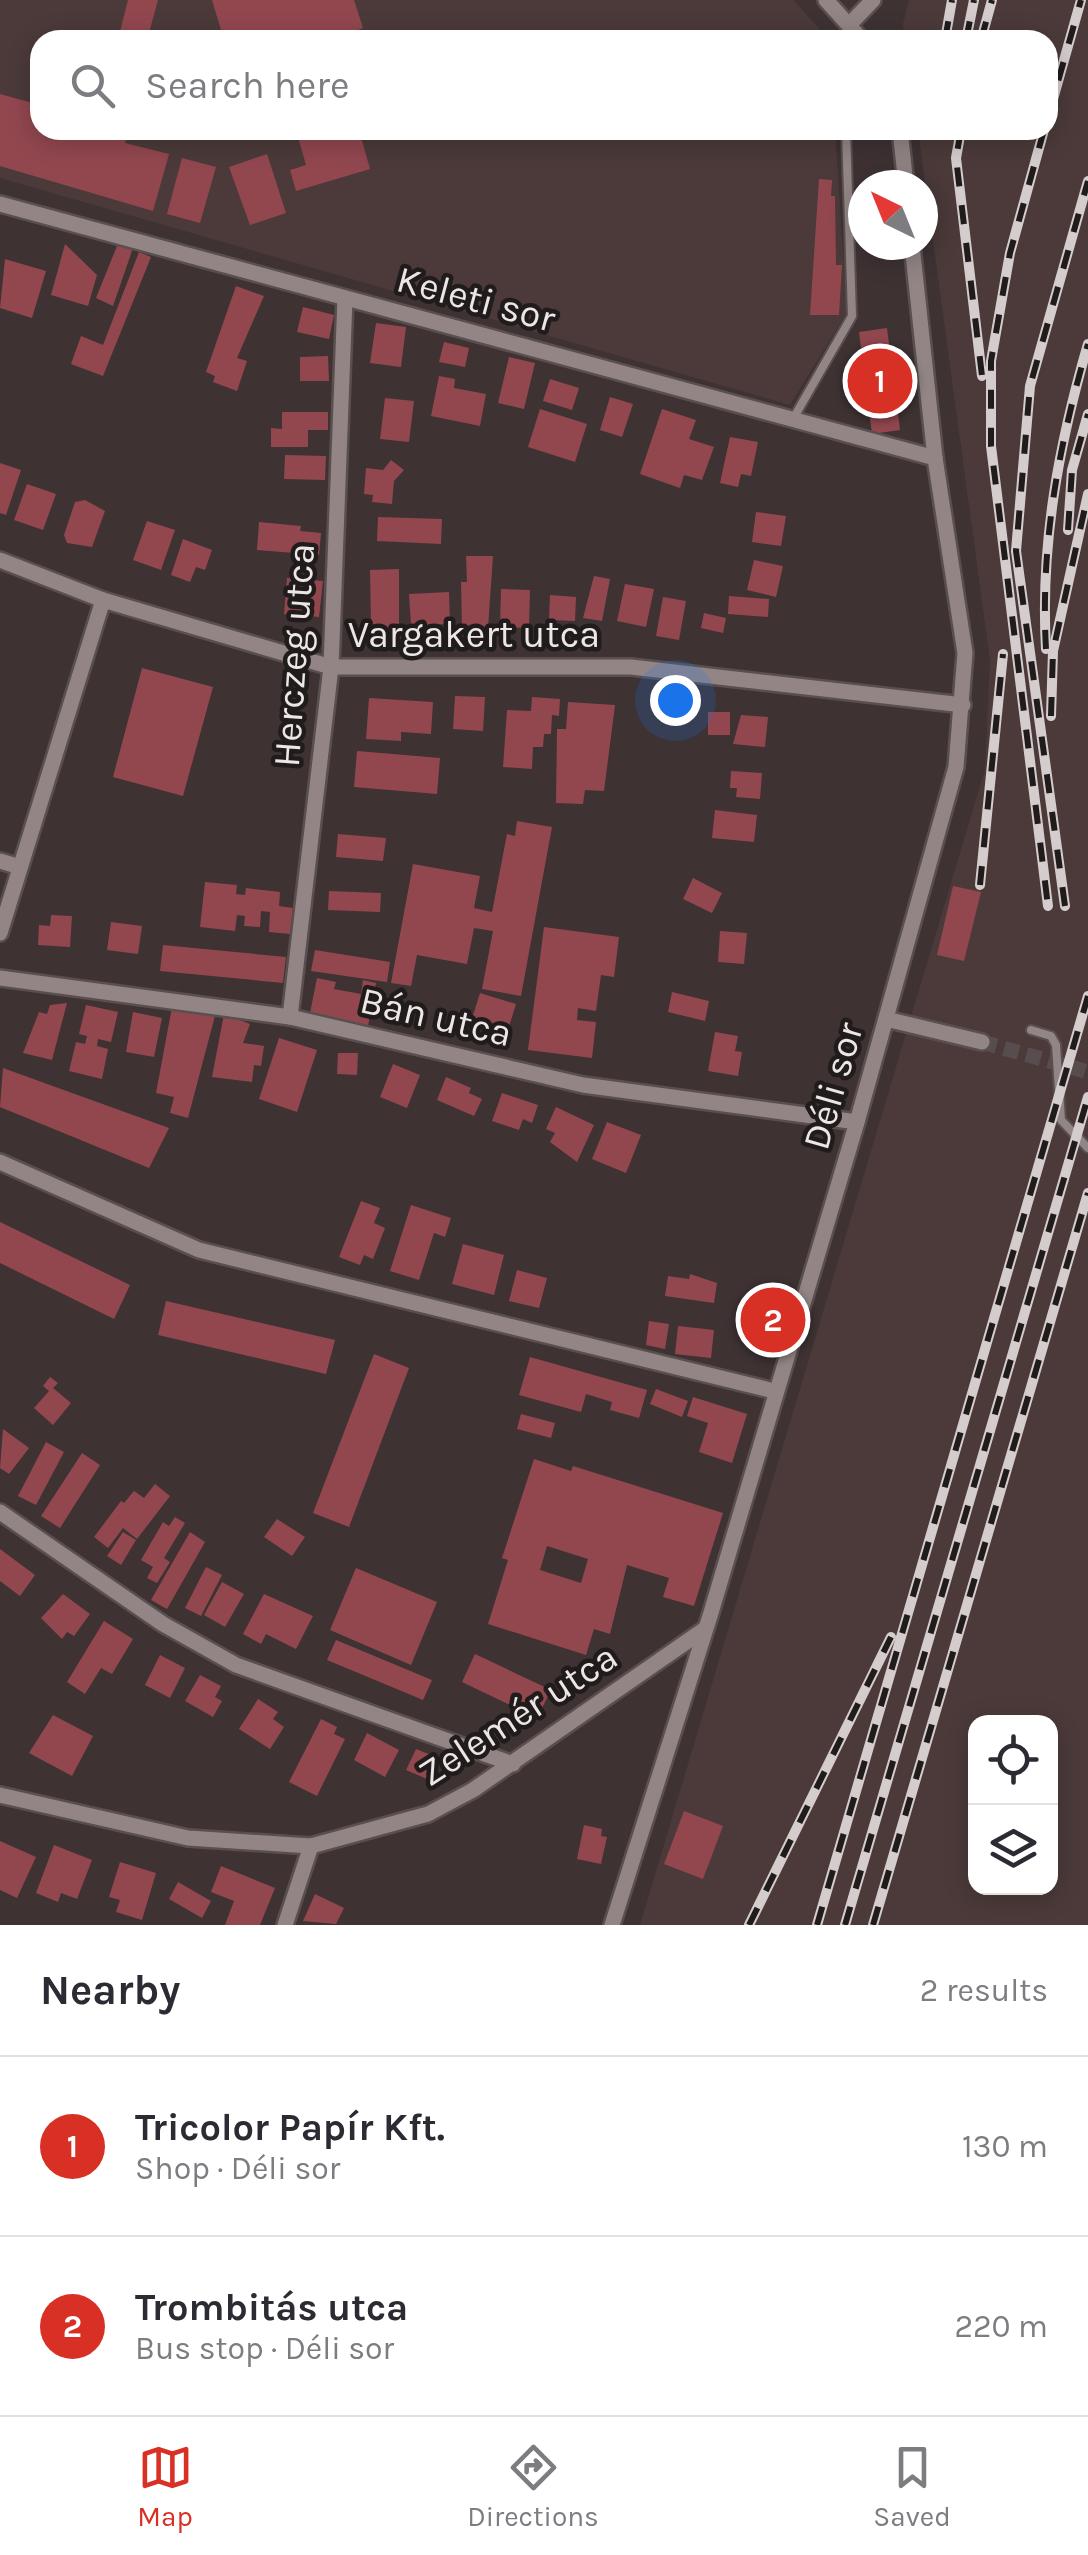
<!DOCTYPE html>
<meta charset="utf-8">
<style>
:root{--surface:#fff;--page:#f2f2f3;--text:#2b2b33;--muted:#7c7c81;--line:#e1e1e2;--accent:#d93025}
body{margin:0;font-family:Karla,sans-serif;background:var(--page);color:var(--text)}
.controls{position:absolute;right:30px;bottom:30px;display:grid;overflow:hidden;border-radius:20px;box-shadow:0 5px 25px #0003}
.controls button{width:90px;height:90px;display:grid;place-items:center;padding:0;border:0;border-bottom:2px solid var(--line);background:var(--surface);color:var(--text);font:50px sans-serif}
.compass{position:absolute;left:848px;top:170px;width:90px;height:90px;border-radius:50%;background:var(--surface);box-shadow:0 5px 25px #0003;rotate:317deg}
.you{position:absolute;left:675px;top:700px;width:35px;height:35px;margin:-25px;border:8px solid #fff;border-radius:50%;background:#1a73e8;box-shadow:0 0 0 15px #1a73e833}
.badge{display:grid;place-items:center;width:65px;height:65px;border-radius:50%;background:var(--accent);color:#fff;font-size:32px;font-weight:700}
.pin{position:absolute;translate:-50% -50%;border:5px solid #fff;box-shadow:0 2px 10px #0006}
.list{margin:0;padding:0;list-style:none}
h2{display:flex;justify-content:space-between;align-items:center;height:130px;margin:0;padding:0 40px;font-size:42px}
h2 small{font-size:32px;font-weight:400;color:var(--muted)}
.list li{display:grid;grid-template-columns:65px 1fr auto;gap:30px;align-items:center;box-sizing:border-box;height:180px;padding:0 40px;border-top:2px solid var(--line)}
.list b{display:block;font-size:38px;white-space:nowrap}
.list p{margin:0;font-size:32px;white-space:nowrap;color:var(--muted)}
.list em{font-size:32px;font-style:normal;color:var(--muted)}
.icon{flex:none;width:55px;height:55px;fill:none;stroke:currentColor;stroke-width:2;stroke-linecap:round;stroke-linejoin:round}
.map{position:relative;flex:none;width:1088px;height:1925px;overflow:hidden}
.search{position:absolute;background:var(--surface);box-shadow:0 5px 25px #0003;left:30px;right:30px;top:30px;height:110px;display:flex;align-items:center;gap:25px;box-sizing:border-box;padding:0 35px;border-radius:30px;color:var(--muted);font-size:38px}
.sheet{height:490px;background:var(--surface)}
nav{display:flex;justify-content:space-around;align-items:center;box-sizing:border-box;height:140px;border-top:2px solid var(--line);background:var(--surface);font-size:28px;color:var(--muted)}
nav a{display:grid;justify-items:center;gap:5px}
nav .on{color:var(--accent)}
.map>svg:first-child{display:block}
.built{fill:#4c3a3a;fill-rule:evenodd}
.building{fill:#92474f;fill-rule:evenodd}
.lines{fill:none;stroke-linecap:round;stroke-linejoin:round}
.street-tunnel{stroke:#584d4e;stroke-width:15;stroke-dasharray:15 8;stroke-linecap:butt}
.lane-casing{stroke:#594f4f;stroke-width:12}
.street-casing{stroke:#594f4f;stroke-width:20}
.lane{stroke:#938585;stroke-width:8}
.street{stroke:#938585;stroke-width:15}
.rail-casing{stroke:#d5cdcd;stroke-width:10}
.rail{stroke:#211c1c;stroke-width:6;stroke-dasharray:19;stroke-linecap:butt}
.labels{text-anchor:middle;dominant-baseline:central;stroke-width:9;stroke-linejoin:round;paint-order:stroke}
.street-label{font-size:38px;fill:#eee6e6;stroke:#211c1c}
</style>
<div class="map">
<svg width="1088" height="1925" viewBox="0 0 1088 1925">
<rect width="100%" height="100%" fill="#3e3233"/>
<!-- built -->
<g class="built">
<path d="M0,0H793L830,40H40V130H835L847,312L790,405L0,178Z"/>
<path d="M909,0H1088V1925H640L985,769L990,660L918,130H1048V40H905L903,24ZM976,1722H1050V1888H976Z"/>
</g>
<!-- building -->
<g class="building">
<path d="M128,0H158L147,40H118Z"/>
<path d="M212,0H354L363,28L333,40H224Z"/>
<path d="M0,94L40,105V130H129L125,143L169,154L153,211L0,166Z"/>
<path d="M296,130H359L370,169L296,191L290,170L306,165Z"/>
<path d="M267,154L286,213L250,225L229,167Z"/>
<path d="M182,158L216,167L200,223L167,214Z"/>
<path d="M819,179L832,180L831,196H835L836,265H842L839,315H810Z"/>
<path d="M65,244L97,275L88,306L51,295Z"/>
<path d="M117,246L133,248L113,306L96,298Z"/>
<path d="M139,252L151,257L103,376L71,364L81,336L103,345Z"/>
<path d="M5,259L46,271L32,318L0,308Z"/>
<path d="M236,286L264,296L237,358L247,361L237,391L213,382L215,376L206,372Z"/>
<path d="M303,307L334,315L329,339L297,332Z"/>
<path d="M376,323L406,327L401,367L370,363Z"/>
<path d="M887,328L900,430L872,434L859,332Z"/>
<path d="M444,342L469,348L465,367L439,362Z"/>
<path d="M328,356L329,381H300V357Z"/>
<path d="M509,357L535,363L524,409L498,403Z"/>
<path d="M439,376L455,379L454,388L486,394L480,426L431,416Z"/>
<path d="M550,379L579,388L572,410L543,401Z"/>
<path d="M610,397L633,404L622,437L600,430Z"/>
<path d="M385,398L414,401L409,442L380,439Z"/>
<path d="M540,409L587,424L575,462L528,447Z"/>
<path d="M662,409L696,420L689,439L714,447L702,480L684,475L680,488L640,474Z"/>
<path d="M282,412H328V430H308V447H271V428L282,429Z"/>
<path d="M730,437L758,442L751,476L741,474L738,487L720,483Z"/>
<path d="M285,455L326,456L325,480L284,479Z"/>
<path d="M391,460L404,470L394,481L392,504L372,502L373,495L364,494L366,468L383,470Z"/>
<path d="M0,463L21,470L6,515L0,513Z"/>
<path d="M27,484L56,494L43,530L14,520Z"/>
<path d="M85,500L105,511L92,547L67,543L64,535L75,502Z"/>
<path d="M756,512L786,516L781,546L752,542Z"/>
<path d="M378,517L442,519L441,544L377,541Z"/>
<path d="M147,521L175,530L161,570L133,560Z"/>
<path d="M259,522L301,526L300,531L321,533L319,555L257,550Z"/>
<path d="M183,539L212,550L205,570L196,567L190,582L171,575Z"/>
<path d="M466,556H493L488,628H462L461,582H467Z"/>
<path d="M754,560L783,566L776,597L747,590Z"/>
<path d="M399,569V630H383V625H371L370,570Z"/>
<path d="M594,576L610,579L602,621L583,618Z"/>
<path d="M287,578L323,581L319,617L284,614Z"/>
<path d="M625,584L654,589L646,627L617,621Z"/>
<path d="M501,589L530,590L529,628L500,627Z"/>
<path d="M449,592L450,624L411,625L409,594Z"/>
<path d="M550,595L576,597L575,621L549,620Z"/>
<path d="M729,596L769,599L768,617L728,614Z"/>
<path d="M663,597L686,601L679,640L656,636Z"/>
<path d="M704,613L726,618L723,633L701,628Z"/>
<path d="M142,668L213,687L183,796L113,777Z"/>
<path d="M455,696L485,697L483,731L453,729Z"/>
<path d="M532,697L560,699L559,716L552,715L551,734H544L543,747H533L532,769L503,767L507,710L531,711Z"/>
<path d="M369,698L433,702L431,734L401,732V741L366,739Z"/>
<path d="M568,702L615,705L604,791L585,790L583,804L556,803L557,729H566Z"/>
<rect x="708" y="712" width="22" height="23"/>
<path d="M741,715L768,717L765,747L733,744Z"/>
<path d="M357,751L440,758L437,794L354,787Z"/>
<path d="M731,771L762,773L760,799L736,797L737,788H730Z"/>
<path d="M715,810L757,815L754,842L712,838Z"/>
<path d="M517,821L552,827L521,996L482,989L493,931L474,928L467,964L417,955L411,986L391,983L413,864L480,876L474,908L492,912L507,834L515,836Z"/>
<path d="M338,834L386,838L383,861L336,857Z"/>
<path d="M693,878L722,893L712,913L683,899Z"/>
<path d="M205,882L237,885L236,894L245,895L246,888L280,892L279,906L293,908L290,934L269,932L270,912L261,911L260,927L244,926L245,916L237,915L235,931L200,927Z"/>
<path d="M953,886L981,892L964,961L937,955Z"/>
<path d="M329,891L381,893L380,912L328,910Z"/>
<path d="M51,915L72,916L70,947L38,945L39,925L50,926Z"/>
<path d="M111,922L142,926L138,954L107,950Z"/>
<path d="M544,927L619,937L614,977L601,975L596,1011L578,1008L577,1020L596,1022L592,1058L528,1050Z"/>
<path d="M720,931L747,933L744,964L718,962Z"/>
<path d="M163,945L286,957L283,983L160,971Z"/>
<path d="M315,950L390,962L387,982L311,971Z"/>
<path d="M317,978L336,982L334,989L361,994L363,980L376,983L368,1026L310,1013Z"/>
<path d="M672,992L709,1001L705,1021L668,1012Z"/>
<path d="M480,993L516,1004L507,1033L471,1022Z"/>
<path d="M67,1003L52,1060L23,1053L39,1012L47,1014L50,1005Z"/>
<path d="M86,1005L118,1012L111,1042L98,1039L97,1046L108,1049L102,1079L69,1071L76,1042L85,1044L87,1036L79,1034Z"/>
<path d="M172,1007L216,1012L188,1118L170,1113L174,1097L156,1093Z"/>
<path d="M133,1012L162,1018L154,1057L126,1052Z"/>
<path d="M224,1014L250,1024L243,1043L264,1046L261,1066L254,1065L252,1082L212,1077Z"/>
<path d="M715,1032L738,1036L735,1051L742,1052L738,1076L708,1071Z"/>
<path d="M279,1038L317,1050L297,1112L259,1099Z"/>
<path d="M338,1053H358L357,1075L337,1074Z"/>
<path d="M393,1064L420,1075L407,1108L380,1097Z"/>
<path d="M3,1068L169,1128L149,1168L0,1107Z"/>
<path d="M446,1077L471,1088L469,1093L482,1099L474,1116L437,1100Z"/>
<path d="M502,1093L538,1105L532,1123L523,1119L519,1130L492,1121Z"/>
<path d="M556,1107L594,1125L577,1162L550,1142L555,1133L546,1129Z"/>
<path d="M607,1122L641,1135L626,1173L592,1159Z"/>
<path d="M361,1201L380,1208L374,1223L385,1228L373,1259L364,1255L360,1265L339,1257Z"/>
<path d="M411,1205L451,1218L445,1237L434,1233L419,1280L390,1271Z"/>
<path d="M0,1222L130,1285L114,1319L0,1263Z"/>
<path d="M463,1244L504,1255L494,1295L452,1284Z"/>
<path d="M517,1270L547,1278L539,1308L509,1301Z"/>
<path d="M690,1274L717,1283L714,1303L665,1296L668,1276L689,1279Z"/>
<path d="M166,1301L335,1340L326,1374L158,1335Z"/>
<path d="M649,1321L669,1324L665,1349L646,1345Z"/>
<path d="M678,1326L714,1330L711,1358L675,1354Z"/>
<path d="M374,1354L409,1368L349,1527L313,1513Z"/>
<path d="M530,1357L647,1390L639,1418L610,1410L612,1402L586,1394L581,1412L519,1395Z"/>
<path d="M50,1377L58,1383L53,1388L71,1403L53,1425L34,1408L49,1391L43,1386Z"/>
<path d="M656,1389L688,1401L682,1417L650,1404Z"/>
<path d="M693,1397L747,1414L732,1463L699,1452L708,1423L687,1416Z"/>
<path d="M521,1414L555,1423L551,1438L517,1429Z"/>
<path d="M3,1429L29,1448L9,1474L0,1468Z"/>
<path d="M46,1442L64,1452L36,1505L18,1496Z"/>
<path d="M82,1453L100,1465L60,1528L41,1516Z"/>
<path d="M534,1459L571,1471L573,1466L723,1513L694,1606L663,1597L669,1578L627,1565L610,1634L594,1629L586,1655L488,1624L508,1560L502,1558ZM547,1546L588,1559L581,1583L540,1570Z"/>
<path d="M155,1484L170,1496L137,1539L123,1528L108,1548L94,1537L121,1501L124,1503L134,1491L144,1498Z"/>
<path d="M175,1517L185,1523L164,1558L170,1562L157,1583L147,1578L153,1567L141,1560L163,1522L169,1526Z"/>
<path d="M277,1519L305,1537L292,1556L264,1537Z"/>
<path d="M123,1532L136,1540L121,1565L107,1556Z"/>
<path d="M190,1532L205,1542L167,1609L151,1600Z"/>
<path d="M0,1549L35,1575L20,1596L0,1581Z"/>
<path d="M206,1567L222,1575L201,1616L185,1608Z"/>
<path d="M356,1568L437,1602L411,1665L330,1630Z"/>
<path d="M222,1582L244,1594L225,1627L204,1615Z"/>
<path d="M63,1594L90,1614L74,1636L67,1632L62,1639L41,1618Z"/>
<path d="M264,1594L313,1616L296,1649L266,1634L261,1644L243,1634Z"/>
<path d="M104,1621L133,1639L112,1674L101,1668L85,1694L67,1682Z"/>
<path d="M336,1640L432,1680L423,1700L327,1660Z"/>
<path d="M475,1654L551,1690L537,1718L462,1682Z"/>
<path d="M160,1655L185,1668L170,1698L145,1685Z"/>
<path d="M200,1675L221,1686L215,1697L222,1701L213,1717L185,1701Z"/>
<path d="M258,1699L278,1712L273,1719L284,1727L270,1749L239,1729Z"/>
<path d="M53,1715L93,1736L72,1776L29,1753Z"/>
<path d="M321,1719L337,1727L334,1734L345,1739L317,1796L289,1782Z"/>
<path d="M367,1733L399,1750L385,1777L354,1760Z"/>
<path d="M416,1749L436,1757L427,1779L406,1770Z"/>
<path d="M684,1811L723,1826L703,1879L664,1864Z"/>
<path d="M584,1825L602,1829L601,1836L607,1837L601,1864L577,1859Z"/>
<path d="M0,1841L36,1857L17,1898L0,1890Z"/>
<path d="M54,1845L92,1860L77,1899L61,1893L58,1902L36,1893Z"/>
<path d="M120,1862L156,1873L142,1920L116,1912L120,1900L109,1897Z"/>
<path d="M221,1866L275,1888L260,1925H225L234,1901L211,1892Z"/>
<path d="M178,1882L211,1901L202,1918L169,1899Z"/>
<path d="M315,1894L344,1908L336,1924L303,1921Z"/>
</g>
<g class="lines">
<!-- street-tunnel -->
<path class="street-tunnel" d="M982,1042L1088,1072"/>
<defs>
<g id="lane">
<path d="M793,419L852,316L846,130"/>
<path d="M1031,1030L1051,1036L1056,1045L1061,1120L1088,1148"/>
</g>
<g id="street">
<path d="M826,0L862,40"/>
<path d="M849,25L873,0"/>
<path d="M900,130L906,185"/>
<path d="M0,204L935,458"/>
<path d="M0,560L103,600L331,667H631L963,705"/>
<path d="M0,861L20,867"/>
<path d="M0,933L103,600"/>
<path d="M0,978L290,1017L583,1085L857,1122"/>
<path d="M290,1017L331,667L345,298"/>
<path d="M886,1019L982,1042"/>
<path d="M0,1162L199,1250L774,1391"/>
<path d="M0,1512L163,1624L236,1665L513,1764"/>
<path d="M0,1795L188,1838L311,1846L428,1814L473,1790L705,1629"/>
<path d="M285,1925L311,1846"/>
<path d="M612,1925L710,1616L857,1122L956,767L965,653L935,458L912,245"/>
</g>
</defs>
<!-- lane casing -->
<use href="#lane" class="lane-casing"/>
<!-- street casing -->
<use href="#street" class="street-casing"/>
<!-- lane -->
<use href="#lane" class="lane"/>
<!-- street -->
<use href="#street" class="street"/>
<defs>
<g id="rail">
<path d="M945,40L952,0"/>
<path d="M966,40L974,0"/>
<path d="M981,40L992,0"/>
<path d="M1048,117L1081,0"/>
<path d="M961,130L956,158L982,376"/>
<path d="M1044,130L1010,253L991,361V446L1048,906"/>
<path d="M1068,530L1072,470L1088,414"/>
<path d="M1046,649C1040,544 1059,444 1088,344"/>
<path d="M1051,716L1053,651L1088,494"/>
<path d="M980,885L1003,654"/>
<path d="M1065,906L1016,551L1030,386L1088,181"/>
<path d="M749,1925L891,1637"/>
<path d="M817,1925L1088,996"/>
<path d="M845,1925L1088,1097"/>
<path d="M873,1925L1088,1193"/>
</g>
</defs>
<!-- rail casing -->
<use href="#rail" class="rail-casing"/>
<!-- rail -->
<use href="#rail" class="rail"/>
</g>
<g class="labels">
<!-- street labels -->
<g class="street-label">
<text transform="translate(476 299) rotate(15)">Keleti sor</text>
<text x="474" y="634">Vargakert utca</text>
<text transform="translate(294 655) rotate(-86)">Herczeg utca</text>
<text transform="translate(436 1017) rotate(13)">Bán utca</text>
<text transform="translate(833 1086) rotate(-74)">Déli sor</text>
<text transform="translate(518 1715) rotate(-33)">Zelemér utca</text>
</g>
</g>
</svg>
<div class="controls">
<button><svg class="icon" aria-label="locate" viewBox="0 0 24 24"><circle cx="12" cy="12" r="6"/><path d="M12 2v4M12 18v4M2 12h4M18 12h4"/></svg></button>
<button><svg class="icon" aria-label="layers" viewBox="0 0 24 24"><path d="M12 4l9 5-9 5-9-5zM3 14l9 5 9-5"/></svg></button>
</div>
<svg class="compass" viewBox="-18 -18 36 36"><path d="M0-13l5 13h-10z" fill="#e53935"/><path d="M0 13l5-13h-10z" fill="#7c7c81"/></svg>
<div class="you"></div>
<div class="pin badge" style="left:880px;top:381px">1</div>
<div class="pin badge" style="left:773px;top:1320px">2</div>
<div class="search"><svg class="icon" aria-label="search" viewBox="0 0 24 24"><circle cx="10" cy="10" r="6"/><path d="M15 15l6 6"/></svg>Search here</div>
</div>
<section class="sheet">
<h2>Nearby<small>2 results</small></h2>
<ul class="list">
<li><span class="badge">1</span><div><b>Tricolor Papír Kft.</b><p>Shop · Déli sor</p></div><em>130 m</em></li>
<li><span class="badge">2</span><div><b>Trombitás utca</b><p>Bus stop · Déli sor</p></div><em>220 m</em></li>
</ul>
</section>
<nav>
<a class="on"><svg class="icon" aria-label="map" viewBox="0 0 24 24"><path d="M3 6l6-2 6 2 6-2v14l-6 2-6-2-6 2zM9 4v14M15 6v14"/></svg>Map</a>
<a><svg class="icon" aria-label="directions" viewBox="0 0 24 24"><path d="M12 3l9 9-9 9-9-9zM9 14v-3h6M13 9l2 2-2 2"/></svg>Directions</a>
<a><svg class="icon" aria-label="saved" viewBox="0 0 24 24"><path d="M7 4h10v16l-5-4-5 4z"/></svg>Saved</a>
</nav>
